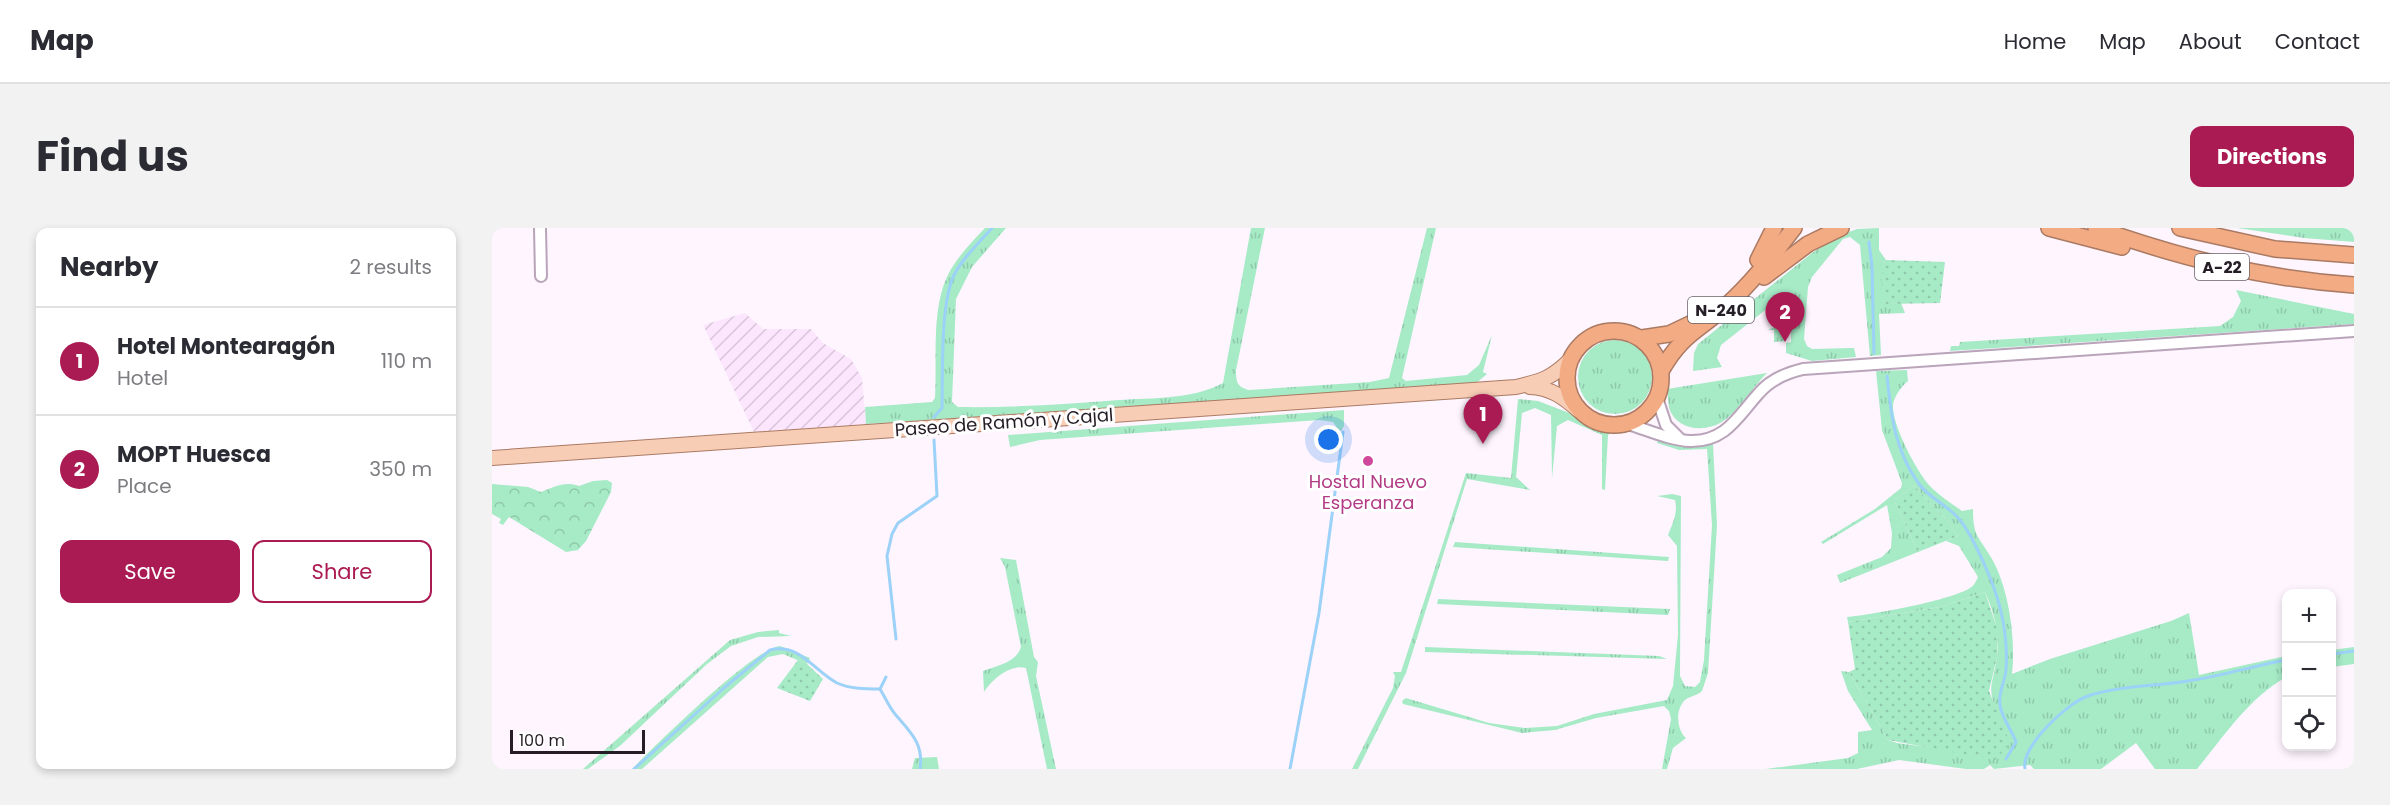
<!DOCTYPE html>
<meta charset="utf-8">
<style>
:root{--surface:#fff;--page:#f2f2f3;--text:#2b2b33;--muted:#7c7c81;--line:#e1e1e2;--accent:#ab1b53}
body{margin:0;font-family:Poppins,sans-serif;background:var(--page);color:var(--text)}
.controls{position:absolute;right:18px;bottom:18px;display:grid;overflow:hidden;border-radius:12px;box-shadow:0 3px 9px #0003}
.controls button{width:54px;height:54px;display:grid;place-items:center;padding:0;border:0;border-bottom:2px solid var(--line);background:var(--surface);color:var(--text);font:30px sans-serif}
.scale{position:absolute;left:18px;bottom:15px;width:135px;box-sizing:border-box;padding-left:6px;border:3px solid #261e26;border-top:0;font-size:16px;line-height:21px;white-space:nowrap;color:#261e26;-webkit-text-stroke:4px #fff;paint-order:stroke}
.you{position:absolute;left:837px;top:212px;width:21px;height:21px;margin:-15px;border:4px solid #fff;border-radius:50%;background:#1a73e8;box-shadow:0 0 0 9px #1a73e833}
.badge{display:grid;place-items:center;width:39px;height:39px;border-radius:50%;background:var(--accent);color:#fff;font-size:20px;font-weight:700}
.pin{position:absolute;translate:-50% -50px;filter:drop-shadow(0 2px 3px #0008)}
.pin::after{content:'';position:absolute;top:32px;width:21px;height:18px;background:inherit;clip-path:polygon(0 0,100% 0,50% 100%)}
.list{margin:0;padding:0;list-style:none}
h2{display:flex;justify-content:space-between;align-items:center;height:78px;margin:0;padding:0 24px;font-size:26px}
h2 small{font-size:20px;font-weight:400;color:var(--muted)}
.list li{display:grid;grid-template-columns:39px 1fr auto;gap:18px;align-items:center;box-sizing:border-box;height:108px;padding:0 24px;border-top:2px solid var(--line)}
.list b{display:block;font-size:22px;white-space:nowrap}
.list p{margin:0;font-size:20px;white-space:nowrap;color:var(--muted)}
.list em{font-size:20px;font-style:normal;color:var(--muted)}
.actions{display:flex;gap:12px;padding:18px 24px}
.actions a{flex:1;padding:14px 0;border:2px solid var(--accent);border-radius:12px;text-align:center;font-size:21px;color:var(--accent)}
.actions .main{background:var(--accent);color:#fff}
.icon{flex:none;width:33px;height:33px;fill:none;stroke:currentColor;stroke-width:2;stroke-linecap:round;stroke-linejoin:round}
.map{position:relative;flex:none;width:1862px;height:541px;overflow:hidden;border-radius:12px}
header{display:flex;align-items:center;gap:36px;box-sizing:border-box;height:84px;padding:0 30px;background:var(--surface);border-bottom:2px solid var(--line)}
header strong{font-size:28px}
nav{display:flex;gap:33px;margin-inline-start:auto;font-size:21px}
.intro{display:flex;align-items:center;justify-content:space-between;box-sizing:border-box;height:144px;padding:0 36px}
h1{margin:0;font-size:42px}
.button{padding:15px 27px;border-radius:12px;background:var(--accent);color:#fff;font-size:21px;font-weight:700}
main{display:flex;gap:36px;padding:0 36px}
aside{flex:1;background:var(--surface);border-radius:12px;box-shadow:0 3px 9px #0003}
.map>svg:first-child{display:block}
.industrial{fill:url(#industrial-furrows)}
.grass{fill:url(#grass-tufts)}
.forest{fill:url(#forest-crowns)}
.park{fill:url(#park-dots)}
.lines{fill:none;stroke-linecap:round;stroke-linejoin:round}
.stream{stroke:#9cd1f8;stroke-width:3}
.minor-casing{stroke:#b9a4ba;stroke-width:14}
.major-casing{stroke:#ab7a63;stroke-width:16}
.highway-casing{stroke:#ab7a63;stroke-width:18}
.minor{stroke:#fff;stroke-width:10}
.major{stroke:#f8cdb5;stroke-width:14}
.highway{stroke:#f3ab84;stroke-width:15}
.hotel-dot{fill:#d1479c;stroke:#fff;stroke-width:2}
.labels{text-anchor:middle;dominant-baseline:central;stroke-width:6;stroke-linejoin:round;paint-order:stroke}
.shield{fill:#fff;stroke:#676267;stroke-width:1.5}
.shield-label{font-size:16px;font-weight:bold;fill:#261e26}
.street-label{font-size:18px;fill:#261e26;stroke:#fff}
.hotel-label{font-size:18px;fill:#b23c85;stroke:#fff}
</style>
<header>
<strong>Map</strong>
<nav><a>Home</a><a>Map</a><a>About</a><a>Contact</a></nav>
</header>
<div class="intro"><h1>Find us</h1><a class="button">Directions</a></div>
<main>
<aside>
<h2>Nearby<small>2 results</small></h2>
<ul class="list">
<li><span class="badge">1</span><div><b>Hotel Montearagón</b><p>Hotel</p></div><em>110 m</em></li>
<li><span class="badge">2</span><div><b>MOPT Huesca</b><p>Place</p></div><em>350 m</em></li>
</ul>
<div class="actions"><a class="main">Save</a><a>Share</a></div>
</aside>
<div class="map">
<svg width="1862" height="541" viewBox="0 0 1862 541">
<defs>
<pattern id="industrial-furrows" width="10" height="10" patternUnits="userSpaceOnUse" patternTransform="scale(1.5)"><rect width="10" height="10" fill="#fce6fd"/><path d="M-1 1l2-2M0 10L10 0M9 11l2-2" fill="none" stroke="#d8c5d9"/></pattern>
<pattern id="grass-tufts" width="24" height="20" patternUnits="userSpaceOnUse" patternTransform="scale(1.5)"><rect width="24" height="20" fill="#a6eac6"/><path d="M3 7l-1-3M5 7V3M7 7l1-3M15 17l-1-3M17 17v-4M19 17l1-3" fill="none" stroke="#8fc8aa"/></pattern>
<pattern id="forest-crowns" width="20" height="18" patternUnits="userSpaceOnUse" patternTransform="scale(1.5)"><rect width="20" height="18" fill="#a6eac6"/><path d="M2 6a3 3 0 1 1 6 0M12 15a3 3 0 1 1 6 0" fill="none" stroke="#8fc8aa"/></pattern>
<pattern id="park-dots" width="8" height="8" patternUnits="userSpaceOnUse" patternTransform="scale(1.5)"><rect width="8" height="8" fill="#a6eac6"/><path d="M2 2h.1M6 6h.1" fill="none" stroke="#8fc8aa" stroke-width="1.8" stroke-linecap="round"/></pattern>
</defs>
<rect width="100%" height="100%" fill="#fef5fe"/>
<!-- industrial -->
<path class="industrial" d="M253,85L271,101H319L331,115L359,131L370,150L374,196L262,204L211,97Z"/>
<!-- grass -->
<g class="grass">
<path d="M493,0H514L480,39L464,71L460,174L466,179C520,180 573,176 627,172C660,170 702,171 731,155L759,0H773L744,142C744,154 745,159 757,162L878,154L897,150L935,0H944L910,150L914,153L975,147L987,137L1000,107L991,144L995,146L983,156L374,196L373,179L440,174L443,170C445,134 440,90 452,56C460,34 477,17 493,0Z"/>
<path d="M1387,0V22L1394,32L1391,35L1394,76L1409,75L1413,85L1387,86L1389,127L1378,128L1368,17L1358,9L1351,11L1320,49L1316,59L1312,111L1315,118L1320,121L1362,120L1364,129L1320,133L1294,125V115L1299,114V102H1293V113L1282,114V102H1276L1297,92L1300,84L1295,71L1286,72L1229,117L1225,130L1230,139L1201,143L1202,125L1206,116L1320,25L1346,8L1365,1Z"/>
<path d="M1745,0H1862V14L1812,10Z"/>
<path d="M1744,62L1862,86V96L1458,123L1459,118H1467L1468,114L1728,98L1741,89L1749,73Z"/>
<circle cx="1123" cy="149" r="37"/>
<path d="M1415,142L1416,153C1410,158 1402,168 1401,177C1400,197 1424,242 1437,257C1446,267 1459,275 1470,283L1481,281C1481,310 1487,308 1500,331C1517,361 1524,412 1520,446L1558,431L1679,393L1697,385L1707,447L1794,428V449C1757,470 1732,508 1705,541H1663L1644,515L1609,541H1542L1538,537L1502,541L1498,537L1492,541H1474L1407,532L1365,541H1274L1356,530L1366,525V504L1380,502L1356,463L1349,443L1357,444L1396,512L1405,515L1449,521L1508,491C1493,458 1501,459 1505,428C1508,406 1502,384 1493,364L1448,379L1356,394L1355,389C1379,387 1460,372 1478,360C1482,358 1484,353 1486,349L1467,318L1454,313L1466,308L1455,292L1422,258L1402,272L1426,324L1348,355L1345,347L1390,329L1399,320L1400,305L1395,277L1331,316L1329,314L1383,281L1409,260L1410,255L1390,202L1384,143Z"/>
<path d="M1275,145C1261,159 1245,185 1230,194C1212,205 1184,202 1177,180C1176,174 1176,167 1175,161Z"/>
<path d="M1026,171L1046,173L1122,202L1116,207L1113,262L1110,261V207L1076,192L1065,198L1060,250L1059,187L1043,180L1030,185L1024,249L1038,262L975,251L914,445L866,541H860L901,460L903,448L901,444H909L974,245L1019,250Z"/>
<path d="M852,182V198L848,204L841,194L827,192L548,212L518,219L516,207Z"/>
<path d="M1167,210L1201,219L1221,216L1225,297L1216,445L1210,463C1205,468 1197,468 1192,473C1183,483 1185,502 1194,510L1181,520L1175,541H1170L1179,491L1177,483L1172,478L1104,490L1063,502L1030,505L911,476L910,473L914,470L997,495L1033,500L1065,498L1102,486L1175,472L1181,458L1186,407L1185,318L1176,307C1181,295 1186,285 1183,272L1165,268L1180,266L1189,268L1188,448L1193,458L1203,459L1208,454L1212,432L1220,297L1215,221L1187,222L1165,215Z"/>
<path d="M963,314L1177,329L1176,333L961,319Z"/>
<path d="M508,330L524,332L542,429L546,434L544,448L564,541H555L534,440C517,436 500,452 492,464L491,443C505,437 524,435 529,419L513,339Z"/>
<path d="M946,371L1178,381L1176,387L945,376Z"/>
<path d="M287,402V405L299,408L266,409L239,418L215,436L129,517L96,541H91L238,412L266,404Z"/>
<path d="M288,418L318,430L315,436L291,426L276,429L150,541H140C164,517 261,421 288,418Z"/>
<path d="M933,419L1167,428L1175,431L933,424Z"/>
<path d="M1862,419V436L1840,439V422Z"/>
<path d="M445,529L447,541H420L423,530Z"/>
</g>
<!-- forest -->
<path class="forest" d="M115,252L120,255L119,264L94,313L86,322L74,324L17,289L11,297L7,295L9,291L0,286V256L36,259L49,264C63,259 72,253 87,258L101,253Z"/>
<!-- park -->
<g class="park">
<path d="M1394,32L1453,34L1448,75L1394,76L1389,53L1391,35Z"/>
<path d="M1422,258L1455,292L1466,308L1426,324L1402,272Z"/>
<path d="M1493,364L1506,403L1505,429L1497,463L1518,515L1503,532L1396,512L1357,444L1363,441L1356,394L1448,379Z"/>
<path d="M306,432L315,436L331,451L318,473L285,460Z"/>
</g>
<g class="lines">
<!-- stream -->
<g class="stream">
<path d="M1377,14L1380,39L1382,125"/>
<path d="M1395,148C1399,188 1403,223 1427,256C1437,270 1457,278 1468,292C1479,306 1492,335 1499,352C1510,380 1516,412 1514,442C1513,454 1506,464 1508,477C1510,491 1520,502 1524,514L1514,531"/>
<path d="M442,189L450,180C451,144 448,77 462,47C471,29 487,15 500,0"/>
<path d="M404,411L395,328L400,306L406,295L445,268L442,212"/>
<path d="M1840,426L1862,423"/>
<path d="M388,461C393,469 397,479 403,486C418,504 432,515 428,541"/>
<path d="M388,461L394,449"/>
<path d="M142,541L233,459L278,422C307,414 323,444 345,455C358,461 374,461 388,461"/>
<path d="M798,541L827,385L851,204"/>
<path d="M1533,541C1529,518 1575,475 1596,468C1624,458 1665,458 1696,453C1729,448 1761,438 1794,432"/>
</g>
<defs>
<g id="minor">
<path d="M48,0L49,48"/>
<path d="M1165,170L1174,197L1187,210"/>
<path d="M1136,196C1156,202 1177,212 1198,213C1234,214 1246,188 1267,165C1279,151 1294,145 1311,141L1862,103"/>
</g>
<g id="major">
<path d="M1038,159C1059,160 1071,169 1086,182"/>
<path d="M0,230L1024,159C1050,153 1060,150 1079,131"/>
</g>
<g id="highway">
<path d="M1557,0L1630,19"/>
<path d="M1604,0C1689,30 1772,51 1862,57"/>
<path d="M1688,0L1783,21L1862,27"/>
<path d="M1266,32L1282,0"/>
<path d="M1272,49L1316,16L1349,0"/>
<circle cx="1122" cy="150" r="47"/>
<path d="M1150,110L1177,106L1200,95"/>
<path d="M1169,143C1190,106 1205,104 1234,78C1260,55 1281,27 1302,0"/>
</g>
</defs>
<!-- minor casing -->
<use href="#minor" class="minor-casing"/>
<!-- major casing -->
<use href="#major" class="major-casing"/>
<!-- highway casing -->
<use href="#highway" class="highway-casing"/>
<!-- minor -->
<use href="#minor" class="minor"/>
<!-- major -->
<use href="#major" class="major"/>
<!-- highway -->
<use href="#highway" class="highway"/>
</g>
<!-- markers -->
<circle class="hotel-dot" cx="876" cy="233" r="6"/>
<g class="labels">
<!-- shield labels -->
<g class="shield">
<rect x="1703" y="26" width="54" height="26" rx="4.5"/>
<rect x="1196" y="69" width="66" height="26" rx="4.5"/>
</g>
<g class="shield-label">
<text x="1730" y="39">A-22</text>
<text x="1229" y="82">N-240</text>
</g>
<!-- street labels -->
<g class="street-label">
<text transform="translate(512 194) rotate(-4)">Paseo de Ramón y Cajal</text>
</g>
<!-- hotel labels -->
<g class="hotel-label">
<text x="876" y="253">Hostal Nuevo<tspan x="876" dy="21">Esperanza</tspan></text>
</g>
</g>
</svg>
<div class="controls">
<button>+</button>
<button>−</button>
<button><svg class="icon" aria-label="locate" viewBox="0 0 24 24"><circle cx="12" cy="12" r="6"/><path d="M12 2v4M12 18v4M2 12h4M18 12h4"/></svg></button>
</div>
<div class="scale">100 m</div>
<div class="you"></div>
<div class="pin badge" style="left:991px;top:216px">1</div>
<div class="pin badge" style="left:1293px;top:114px">2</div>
</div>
</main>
